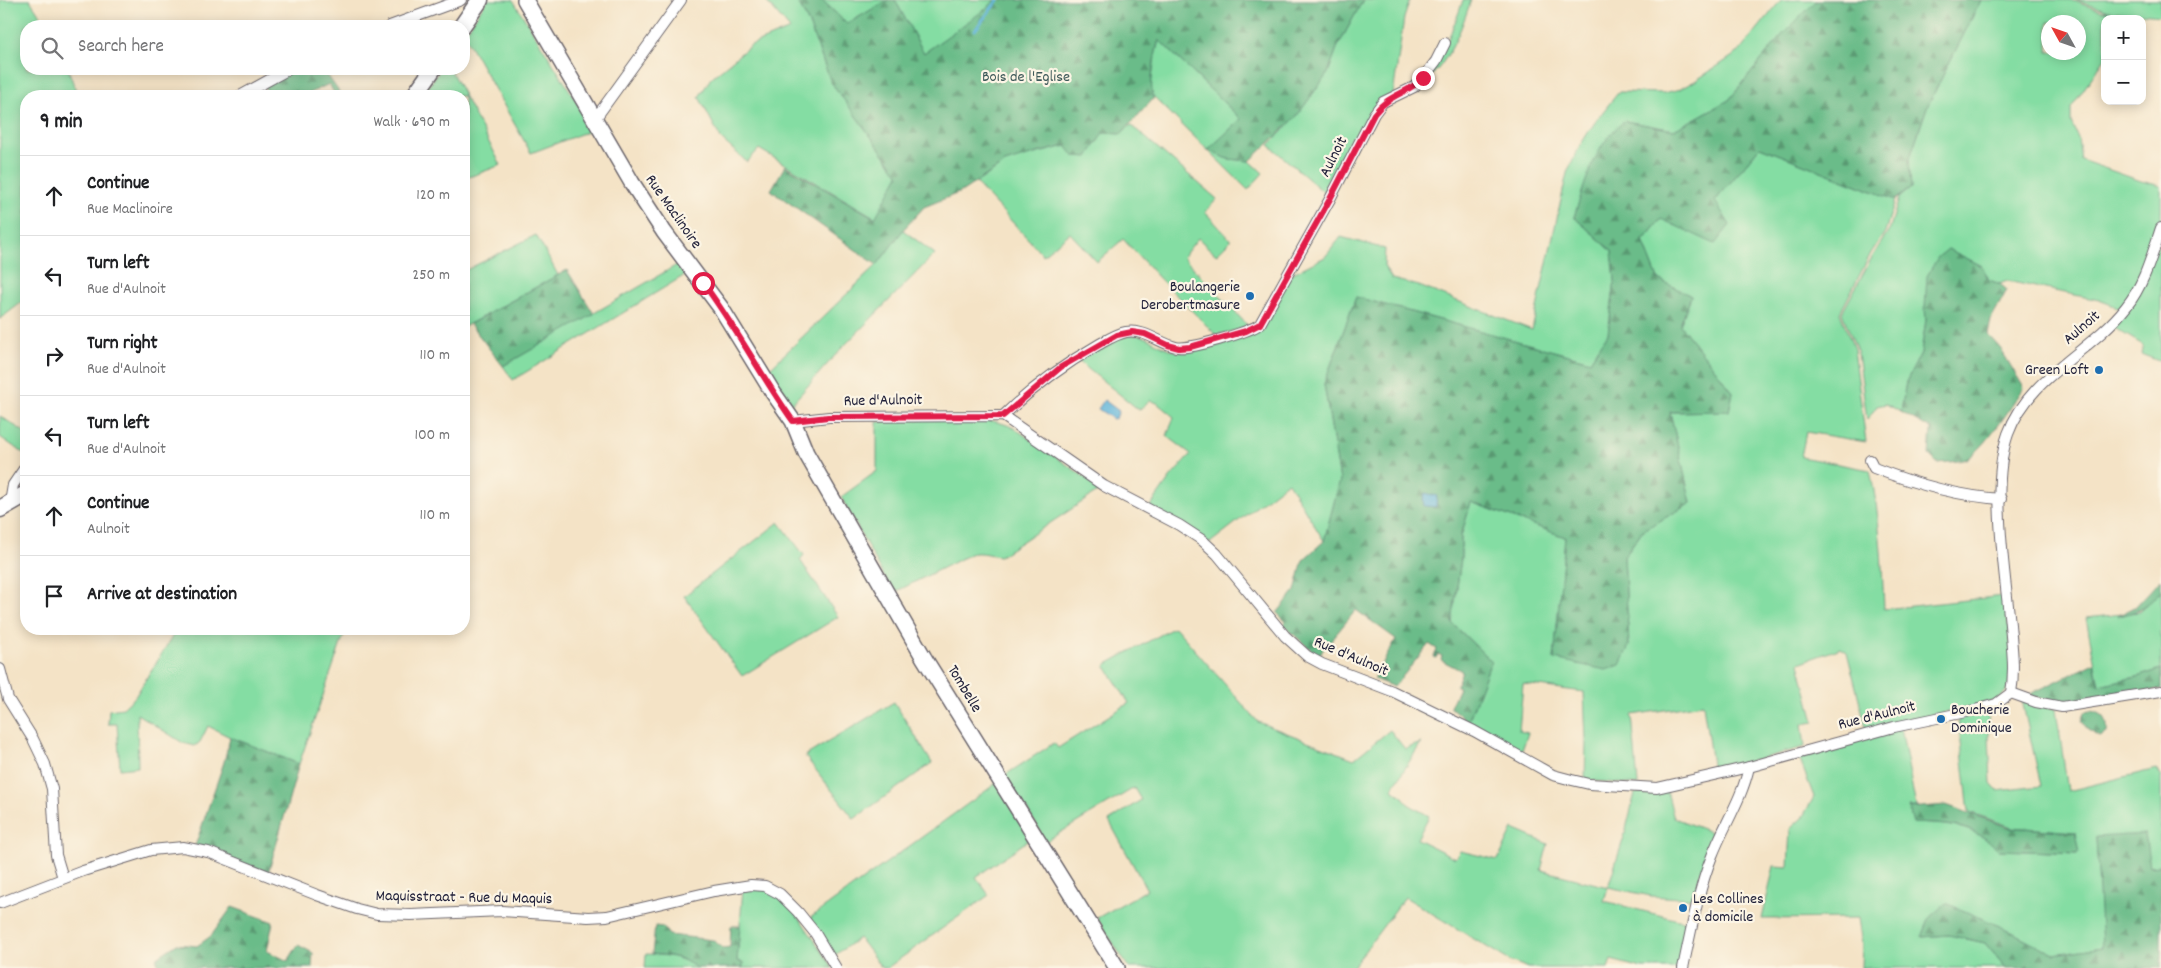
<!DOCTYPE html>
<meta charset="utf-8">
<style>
:root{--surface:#fff;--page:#f6f6f6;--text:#202124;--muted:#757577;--line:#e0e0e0}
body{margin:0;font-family:Dekko,sans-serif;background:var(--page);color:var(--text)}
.controls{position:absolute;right:15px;top:15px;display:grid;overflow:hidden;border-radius:10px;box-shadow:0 2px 12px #0003}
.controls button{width:45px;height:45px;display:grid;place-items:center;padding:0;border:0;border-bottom:1px solid var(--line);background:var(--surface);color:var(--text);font:25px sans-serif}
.compass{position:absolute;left:2041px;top:15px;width:45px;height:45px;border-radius:50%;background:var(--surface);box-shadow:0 2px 12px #0003;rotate:310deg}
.stop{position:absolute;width:15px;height:15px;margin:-11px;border:4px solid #e11d48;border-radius:50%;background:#fff}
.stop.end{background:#e11d48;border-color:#fff;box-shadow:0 1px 5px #0008}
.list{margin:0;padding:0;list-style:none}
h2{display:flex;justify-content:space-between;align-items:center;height:65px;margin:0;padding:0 20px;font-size:21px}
h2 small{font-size:16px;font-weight:400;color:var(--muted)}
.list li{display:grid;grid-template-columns:32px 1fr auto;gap:15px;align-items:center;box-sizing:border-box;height:80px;padding:0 20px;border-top:1px solid var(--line)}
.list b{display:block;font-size:19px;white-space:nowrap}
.list p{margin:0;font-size:16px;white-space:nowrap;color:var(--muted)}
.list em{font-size:16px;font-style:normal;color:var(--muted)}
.icon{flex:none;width:28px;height:28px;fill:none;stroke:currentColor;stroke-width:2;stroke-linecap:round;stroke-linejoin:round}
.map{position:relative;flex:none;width:2161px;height:968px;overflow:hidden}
.search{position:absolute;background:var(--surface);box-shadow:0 2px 12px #0003;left:20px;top:20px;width:450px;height:55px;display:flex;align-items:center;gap:12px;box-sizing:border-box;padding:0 18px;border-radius:20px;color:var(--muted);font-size:19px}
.panel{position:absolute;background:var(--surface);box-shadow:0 2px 12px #0003;left:20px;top:90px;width:450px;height:545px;border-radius:20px}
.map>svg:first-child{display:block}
.green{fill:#84dda3;stroke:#53806f;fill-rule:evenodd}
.forest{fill:url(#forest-firs);stroke:#466f62}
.water{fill:#5db4da;stroke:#406b8a}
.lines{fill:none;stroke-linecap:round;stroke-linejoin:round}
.stream{stroke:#5db4da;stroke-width:3}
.street-casing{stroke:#6c666c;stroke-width:12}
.secondary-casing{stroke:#6c666c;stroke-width:18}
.primary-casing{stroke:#6c666c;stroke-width:19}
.street{stroke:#fff;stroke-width:10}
.secondary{stroke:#fff;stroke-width:15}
.primary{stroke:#fff;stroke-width:16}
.route{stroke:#e11d48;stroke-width:6}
.poi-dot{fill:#1f6fb2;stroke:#fcf5e5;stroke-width:2}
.labels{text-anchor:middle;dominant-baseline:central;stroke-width:4.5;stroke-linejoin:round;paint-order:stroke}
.park-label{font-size:16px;fill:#3f5a5a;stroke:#fcf5e5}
.street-label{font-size:16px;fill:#22223b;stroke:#fcf5e5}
.poi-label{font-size:16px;fill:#22223b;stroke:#fcf5e5;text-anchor:end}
</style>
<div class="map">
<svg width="2161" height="968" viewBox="0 0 2161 968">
<defs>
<pattern id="forest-firs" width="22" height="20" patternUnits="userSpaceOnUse" patternTransform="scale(1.25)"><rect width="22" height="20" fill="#6bbc89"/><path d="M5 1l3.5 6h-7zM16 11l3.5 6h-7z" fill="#589871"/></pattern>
</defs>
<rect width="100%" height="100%" fill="#fcf5e5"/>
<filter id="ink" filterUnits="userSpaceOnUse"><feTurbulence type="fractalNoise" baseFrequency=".02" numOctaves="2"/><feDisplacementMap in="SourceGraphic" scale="10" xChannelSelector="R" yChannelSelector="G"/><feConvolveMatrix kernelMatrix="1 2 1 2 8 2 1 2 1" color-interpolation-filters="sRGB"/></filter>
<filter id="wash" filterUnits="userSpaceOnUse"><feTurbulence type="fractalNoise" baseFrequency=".0096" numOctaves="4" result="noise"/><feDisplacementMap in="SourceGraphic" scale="20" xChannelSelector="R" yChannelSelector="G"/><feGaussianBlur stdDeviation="1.12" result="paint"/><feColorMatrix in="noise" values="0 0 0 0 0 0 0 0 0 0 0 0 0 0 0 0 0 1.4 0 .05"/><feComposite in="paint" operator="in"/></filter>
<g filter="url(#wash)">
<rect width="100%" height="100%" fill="#f4e3c6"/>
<!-- green -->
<g class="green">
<path d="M0,0H30L47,26H26V69H68L78,96H26V299L0,319Z"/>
<path d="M487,0H513L594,129L531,153L464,35Z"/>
<path d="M765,0H797L809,24L831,82L899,175L876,218L759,149L747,162L721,139L699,97L711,78L751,45L790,29Z"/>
<path d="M822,0H888L847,24Z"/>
<path d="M895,0H995L988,8L924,53Z"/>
<path d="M1363,0H1410L1404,18L1393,95L1381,102L1327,195L1269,145L1296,117L1328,73L1337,48Z"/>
<path d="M1463,0H1471C1461,30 1449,64 1422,84C1441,57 1453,31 1463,0Z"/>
<path d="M1781,0H1817L1782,35L1729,100L1674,130L1625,121C1595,146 1586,182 1574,217L1612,251L1615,280L1608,334L1590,361L1356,297L1324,384L1340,480L1324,541L1288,482L1210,543L1149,508L1170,478L1191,454L1167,436L1174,417L1157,403L1150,400L1139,410L1077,360C1091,352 1120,333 1136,335C1152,337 1166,352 1183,352C1206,352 1238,339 1260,331L1291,274L1325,257L1341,237L1385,249L1384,266L1392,279L1419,286L1532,330L1567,173C1581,140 1596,119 1619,92L1664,93L1680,89L1695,81L1739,52Z"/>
<path d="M1981,0H2070L2102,11L2139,16L2136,19H2105V58L2071,108V122L2078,138L2081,160L2141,181L2161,186V219L2147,261L2134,288L2120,308L2099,300L2007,281L2000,284L1989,280L1982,266L1948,249L1925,308L1926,320L1921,353L1906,382L1901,412L1886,404L1877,406L1867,420L1858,353L1842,313L1871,259L1890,228L1899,198L1911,188L1909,160L1927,107ZM2048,22H2078V52H2048Z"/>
<path d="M2075,0H2161V16L2108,11Z"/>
<path d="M1159,40L1241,119L1209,150L1228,159L1250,161L1263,173L1248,190L1150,93L1155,56Z"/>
<path d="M441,69H450L501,165L464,179V96H421Z"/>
<path d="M1131,125L1217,199L1205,212L1231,240L1216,255L1198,238L1183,257L1249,327L1216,335L1161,280L1123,239L1097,262L1070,233L1043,255L976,183L1005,163L1019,158L1066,146L1103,132L1120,134Z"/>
<path d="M1760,147L1895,200L1885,232L1871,253L1840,313L1854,349L1866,442L1806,432L1801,457L1870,470C1880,515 1882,562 1884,609L2004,596C2007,622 2016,662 2008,687C2006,693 2000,697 1995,701L1867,731L1847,652L1841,648L1799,663L1814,722L1802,724L1805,747L1713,771L1703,704L1632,715L1638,785L1585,780L1586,741L1584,692L1523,684L1519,731L1528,733L1521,753L1468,722L1491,661L1452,623L1461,558V536L1471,502L1565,537L1554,659L1629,646L1624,557L1642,531L1691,503L1670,412L1729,411L1733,392L1680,325L1691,296L1658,279L1643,241L1661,219L1715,201Z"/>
<path d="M903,230L935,254L839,351L789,407L765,373L877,265Z"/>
<path d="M536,235L558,275L464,327V271Z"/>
<path d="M2161,241V362L2141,354L2143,345L2111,326Z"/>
<path d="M682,262L690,272L513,380L503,366Z"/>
<path d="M0,416L26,433V455L0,437Z"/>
<path d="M905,420C938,420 984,413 1014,428L1102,489L1000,556C989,555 981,551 970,554L893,593L841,497L877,471V422Z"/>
<path d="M779,522L804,555L800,560L838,617L742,676L684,596Z"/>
<path d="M2161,591V669L2137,677L2099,685L2086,618L2139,612Z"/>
<path d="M1175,627L1258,722L1354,759L1390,730L1405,749L1421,743L1392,789L1403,797L1408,804L1429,816L1417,839L1455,858L1460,851L1498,860L1513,829L1548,844L1541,870L1608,887L1624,837L1635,793L1667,791L1674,818L1718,835C1705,856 1698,874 1696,899L1651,896L1608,887L1604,901L1690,923L1678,968H1642L1611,960L1608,968H1529L1510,961L1405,897L1352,968H1129L1097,918L1147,890L1109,821L1141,800L1134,788L1043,843L1037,835L1041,832L1006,777H1002L1054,743L1058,748L1129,703L1105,665Z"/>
<path d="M177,629H346L299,764L230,737L208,726L200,742L195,746L183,743L137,714L138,767L120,769L117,724H108L109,710L123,708L135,697Z"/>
<path d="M2022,700L2056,709L2068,791L2156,769L2161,778V865L2150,866L2096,837L2103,947L2054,954L2004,928L1946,904L1922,937L1949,935L1985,943L2006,968H1861L1862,944L1858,918L1762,919L1774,866L1788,867L1790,829L1802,818L1814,797L1798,755L1901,728L1916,807H1909L1913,823C1950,825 1971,824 2000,850L2078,853L2075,832L2012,827L1969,812L1958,717L1988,710L1991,784L1997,791L2041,786Z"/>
<path d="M894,702L932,763L854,819L805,756Z"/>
<path d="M998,782L1033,837L976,877L989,895L887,968H882L859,938L832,957L821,934L810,918Z"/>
<path d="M743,888H767L794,910L833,968H742L744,963L737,961Z"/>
<path d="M646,954C664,955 682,956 697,968H645Z"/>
</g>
<!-- forest -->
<g class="forest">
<path d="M797,0H822L847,24L888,0H895L924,53L987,8L995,0H1363L1337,48L1328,73L1296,117L1250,161L1228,159L1208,150L1241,119L1159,40C1155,52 1148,89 1154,98L1121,134L1103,133L1088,157L1074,156L1066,146L1037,153L1005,163L961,192L924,207L903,230L877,265L771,190L785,166L875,218L899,175L831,82L809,24Z"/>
<path d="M1817,0H1981L1927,107L1909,160L1911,188L1895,200L1760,147L1715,201L1730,225L1715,244L1661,219L1643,241L1658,279L1691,296L1680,325L1733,392L1729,411L1670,412L1691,503L1642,531L1624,556L1629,646L1620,665L1606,670L1554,659L1565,537L1471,502L1461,536V558L1452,623L1491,661L1468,722L1450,707L1459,688L1456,687L1462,671L1441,660L1442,656L1438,654L1436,658L1434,657L1437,649L1429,644L1394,687L1374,679L1396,639L1356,610L1318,656L1283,625L1286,622L1277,613L1295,591L1303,560L1324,541L1340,480L1324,384L1356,297L1590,361L1608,334L1615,280L1612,251L1574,217C1585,184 1595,142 1625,121L1674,130L1729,100L1782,35Z"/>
<path d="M297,69H323L342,96H336L329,84L310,93L311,96H269L264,85Z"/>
<path d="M1948,249L1982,266L1989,280L2000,284L2007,290L1991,319L1988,335L2000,348L2024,388C2011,406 1986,448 1968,458C1960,462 1946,462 1937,463L1929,455L1931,429L1901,412L1906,382L1921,353L1926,320L1925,308L1927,276L1938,257Z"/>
<path d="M567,270L594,314L503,366L470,324Z"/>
<path d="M2161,579V591C2145,608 2140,612 2117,616L2135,607Z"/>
<path d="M2094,663L2099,685L2137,677L2161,669V689L2067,705L2028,695Z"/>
<path d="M2090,711C2104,713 2108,718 2107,733L2100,737L2088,730L2082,721L2085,712Z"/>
<path d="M230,737L299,764L268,874L195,846L224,762Z"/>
<path d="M1946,805L2008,827L2075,832L2079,853L1999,850C1971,823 1950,825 1913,823L1909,808Z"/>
<path d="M2145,834L2150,866L2161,865V968H2006L1985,943L1949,935L1922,937L1930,917L1946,903L2004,928L2054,954L2102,947L2096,837Z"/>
<path d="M232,907L273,922L267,951L288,961L298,945L313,953L312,968H160L156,958L177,944L197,946L211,936Z"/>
<path d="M655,926L663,927L669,935L713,940L723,948L730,947L731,926H740L737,961L744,963L742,968H697L682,959L670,956L652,954Z"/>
</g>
<!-- water -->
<g class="water">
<path d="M1104,400L1119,411L1116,418L1113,419L1098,409Z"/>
<path d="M1425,493L1437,496L1436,507L1424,506L1423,500Z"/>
</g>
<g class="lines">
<!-- stream -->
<path class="stream" d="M975,30L998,0"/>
</g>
</g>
<g filter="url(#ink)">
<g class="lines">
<defs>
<g id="street">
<path d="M390,26L461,0"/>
<path d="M240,96L289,69"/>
<path d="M595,119L681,0"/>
<path d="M1003,416C1032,388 1063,365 1098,345C1107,340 1116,334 1126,332C1145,329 1159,343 1176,347C1190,350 1249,332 1260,324L1330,199L1374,114L1383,102L1414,87L1423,78L1436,61L1445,43"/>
<path d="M793,421L829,417L1003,416L1104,486L1179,525L1202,540L1217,554L1285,636L1307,656L1322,664L1392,691L1474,731L1553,775L1572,780L1589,784L1657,788L1749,767L1894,727L1975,710L1996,704L2011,693"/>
<path d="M1870,460L1874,468C1915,484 1957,496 2001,499"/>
<path d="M10,503L13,485L26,466"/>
<path d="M0,669L8,699L33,739L45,764L52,789L56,855L63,878"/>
<path d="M2011,693C2015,670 2012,648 2010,625C2005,571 1990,485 2008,434C2029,376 2090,353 2126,307C2144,285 2152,255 2161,228"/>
<path d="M2011,693L2036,702L2062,707L2161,691"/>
<path d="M0,903L83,871L151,850L183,847L208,852L317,895L357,909L377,914L411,915L502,911L588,917L607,916L714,891L751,885L765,886L780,894L798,912L815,933L836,968"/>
<path d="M1683,968C1691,931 1698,891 1712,856C1724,825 1742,799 1749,767"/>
</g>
<path id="secondary" d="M525,0L632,183L664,232L721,308L772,391L793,421L806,453L924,658L1117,968"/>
<g id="primary">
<path d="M462,26L480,0"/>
<path d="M414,96L433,69"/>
<path d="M0,509L26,494"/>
</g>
</defs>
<!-- street casing -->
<use href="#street" class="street-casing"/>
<!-- secondary casing -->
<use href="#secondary" class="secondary-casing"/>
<!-- primary casing -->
<use href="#primary" class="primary-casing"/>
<!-- street -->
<use href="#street" class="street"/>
<!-- secondary -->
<use href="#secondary" class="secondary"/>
<!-- primary -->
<use href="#primary" class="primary"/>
</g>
</g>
<g class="lines" filter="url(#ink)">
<!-- route -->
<path class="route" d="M703,283C736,327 761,376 793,421L828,417L1003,416L1061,367L1117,335L1132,332L1145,334L1168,345L1179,348L1190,347L1246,331L1260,324L1330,199L1374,114C1390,93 1406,95 1423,78"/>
</g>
<!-- markers -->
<g class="poi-dot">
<circle cx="1250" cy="296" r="5"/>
<circle cx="2099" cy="370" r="5"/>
<circle cx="1941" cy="719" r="5"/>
<circle cx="1683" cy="908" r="5"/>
</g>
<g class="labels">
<!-- park labels -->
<g class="park-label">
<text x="1026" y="77">Bois de l'Eglise</text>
</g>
<!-- street labels -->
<g class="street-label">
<text transform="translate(1334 157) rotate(-63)">Aulnoit</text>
<text transform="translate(673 212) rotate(55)">Rue Maclinoire</text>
<text transform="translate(2082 328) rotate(-41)">Aulnoit</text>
<text transform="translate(883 401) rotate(-1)">Rue d'Aulnoit</text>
<text transform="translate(1351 657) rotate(23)">Rue d'Aulnoit</text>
<text transform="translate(964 689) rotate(59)">Tombelle</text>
<text transform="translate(1877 716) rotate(-14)">Rue d'Aulnoit</text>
<text transform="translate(464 898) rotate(1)">Maquisstraat - Rue du Maquis</text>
</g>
<!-- poi labels -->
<g class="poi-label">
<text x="1240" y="287">Boulangerie<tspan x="1240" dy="18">Derobertmasure</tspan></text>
<text x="2089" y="370">Green Loft</text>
<text x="1951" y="710" text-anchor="start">Boucherie<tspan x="1951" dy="18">Dominique</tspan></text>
<text x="1693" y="899" text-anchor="start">Les Collines<tspan x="1693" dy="18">à domicile</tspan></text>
</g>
</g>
</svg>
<div class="controls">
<button>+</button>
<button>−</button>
</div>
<svg class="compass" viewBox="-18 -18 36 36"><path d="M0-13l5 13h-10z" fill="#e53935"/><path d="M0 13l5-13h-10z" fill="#757577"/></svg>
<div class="stop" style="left:703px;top:283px"></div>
<div class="stop end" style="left:1423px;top:78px"></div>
<div class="search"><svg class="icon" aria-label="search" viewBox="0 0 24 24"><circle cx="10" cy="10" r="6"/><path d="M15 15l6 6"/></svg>Search here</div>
<section class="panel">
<h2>9 min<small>Walk · 690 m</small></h2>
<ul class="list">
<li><svg class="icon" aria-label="ahead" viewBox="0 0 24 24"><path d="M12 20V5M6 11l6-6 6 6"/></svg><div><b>Continue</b><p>Rue Maclinoire</p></div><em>120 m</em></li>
<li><svg class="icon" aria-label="left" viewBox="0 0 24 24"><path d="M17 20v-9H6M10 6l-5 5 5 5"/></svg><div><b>Turn left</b><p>Rue d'Aulnoit</p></div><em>250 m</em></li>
<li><svg class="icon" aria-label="right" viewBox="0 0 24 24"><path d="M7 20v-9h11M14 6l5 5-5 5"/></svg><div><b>Turn right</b><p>Rue d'Aulnoit</p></div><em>110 m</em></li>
<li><svg class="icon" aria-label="left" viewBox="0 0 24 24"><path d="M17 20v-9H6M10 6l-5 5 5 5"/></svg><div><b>Turn left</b><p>Rue d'Aulnoit</p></div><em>100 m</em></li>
<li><svg class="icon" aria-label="ahead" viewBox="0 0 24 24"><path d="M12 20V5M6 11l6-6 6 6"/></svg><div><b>Continue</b><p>Aulnoit</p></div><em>110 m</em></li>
<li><svg class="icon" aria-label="arrive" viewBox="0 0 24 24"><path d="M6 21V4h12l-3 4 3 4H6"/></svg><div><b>Arrive at destination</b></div></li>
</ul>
</section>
</div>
